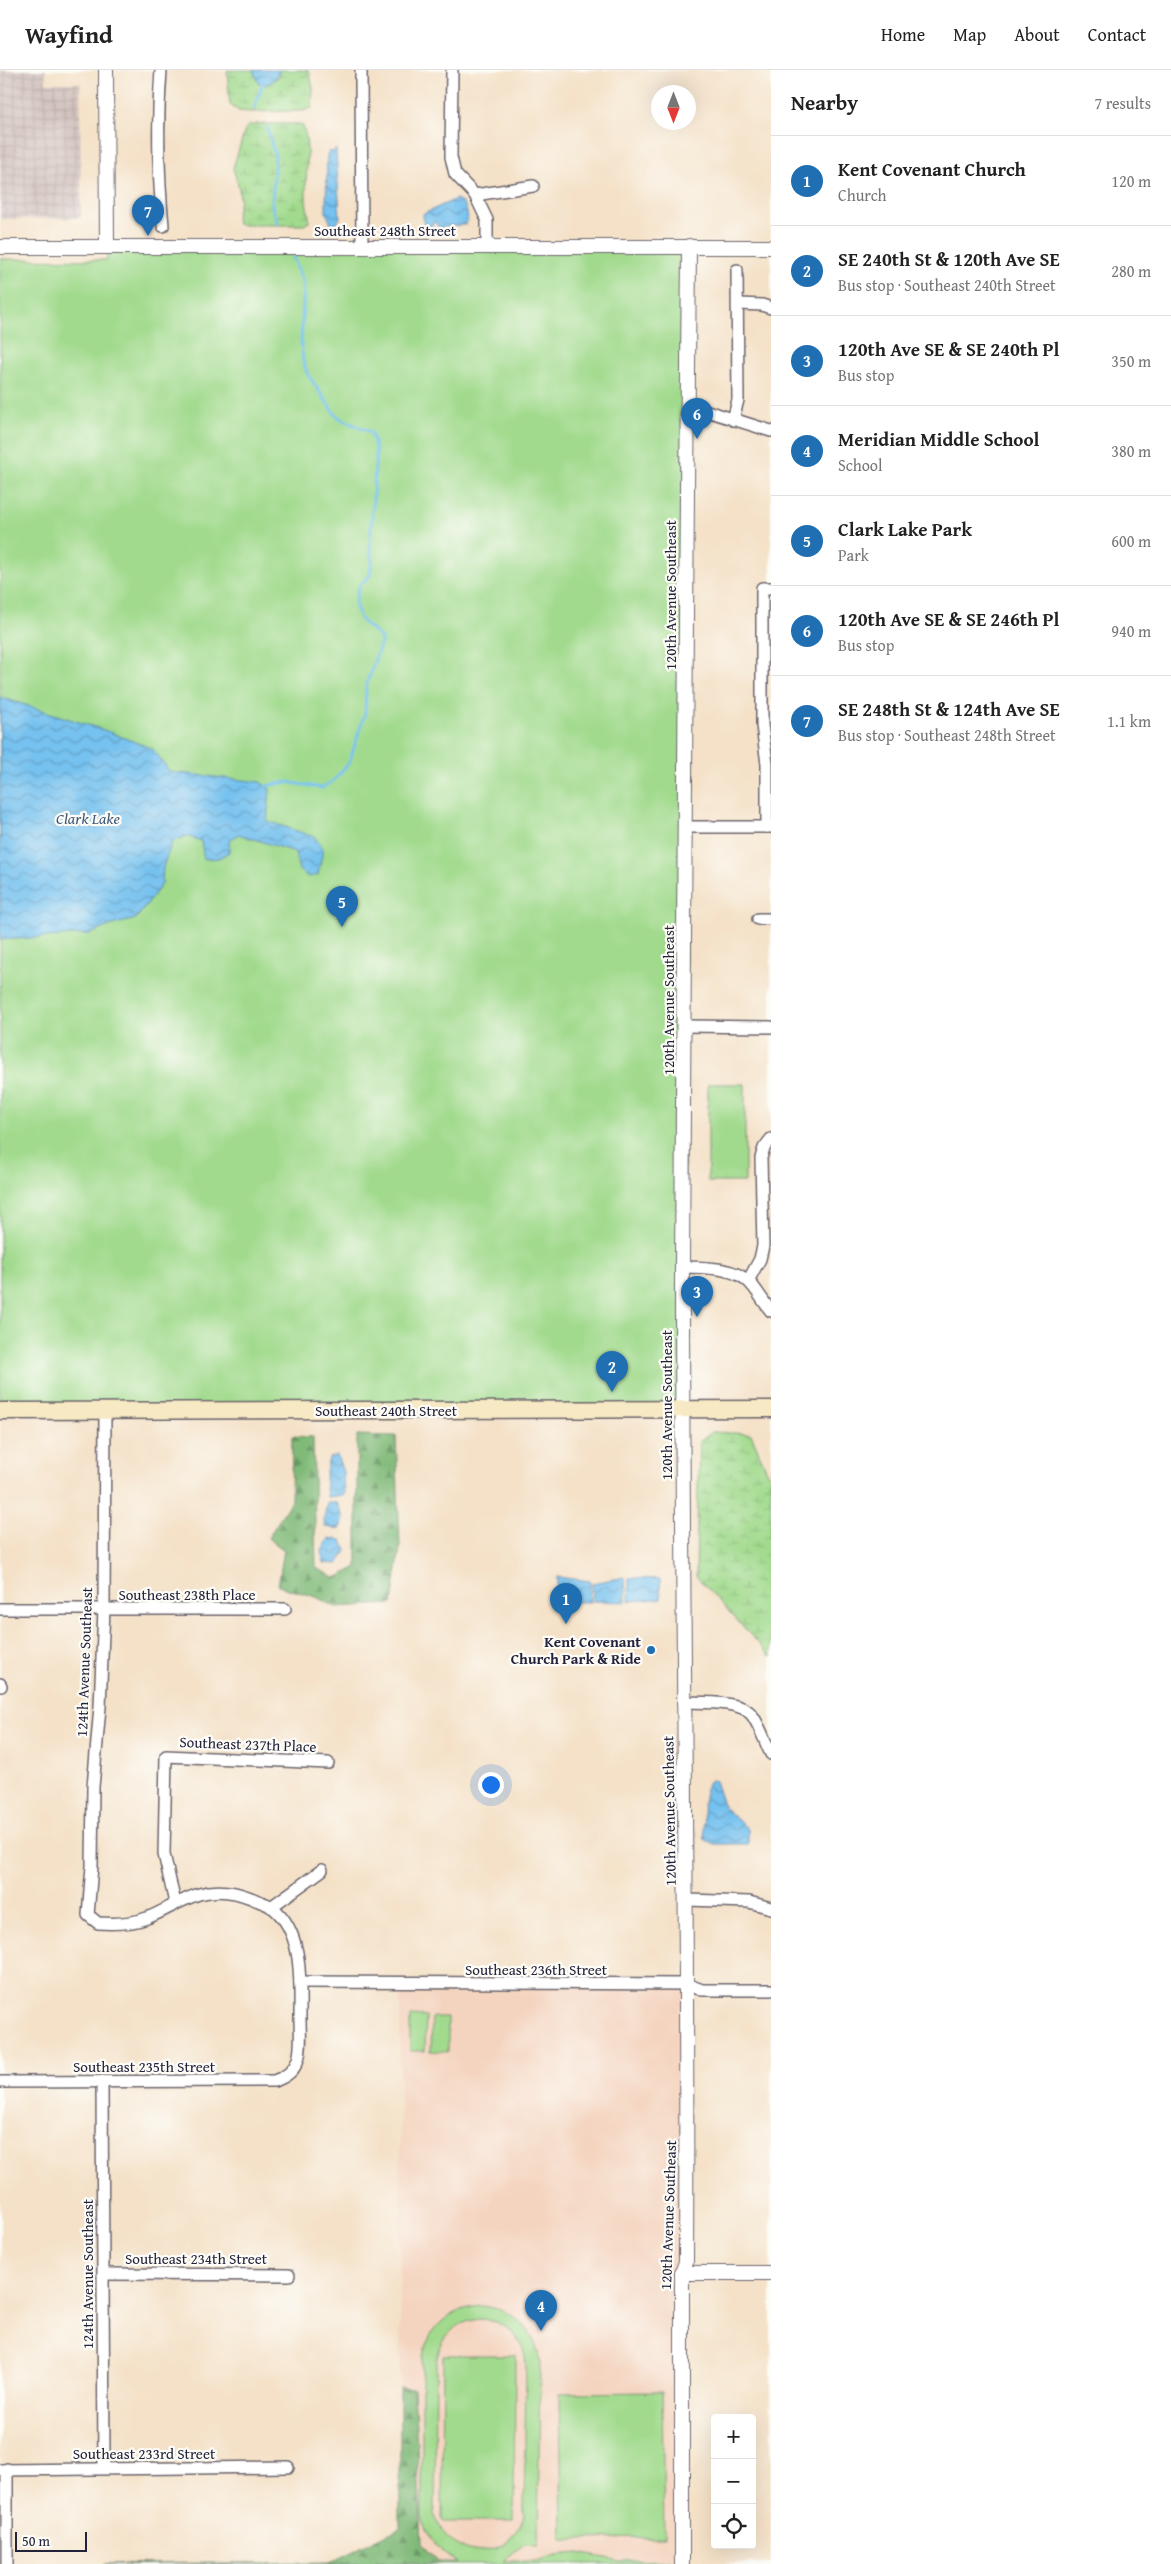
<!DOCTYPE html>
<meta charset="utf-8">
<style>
:root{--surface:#fff;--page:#f6f6f6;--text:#222;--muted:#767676;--line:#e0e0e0;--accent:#1f6fb2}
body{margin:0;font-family:"Gentium Book Plus",serif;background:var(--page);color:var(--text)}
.controls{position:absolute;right:15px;bottom:15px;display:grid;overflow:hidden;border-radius:5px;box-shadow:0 5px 20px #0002}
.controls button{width:45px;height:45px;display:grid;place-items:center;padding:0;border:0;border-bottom:1px solid var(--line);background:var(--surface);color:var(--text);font:25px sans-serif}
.compass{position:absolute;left:651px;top:15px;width:45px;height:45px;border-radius:50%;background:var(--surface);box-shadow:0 5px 20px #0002;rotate:180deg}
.scale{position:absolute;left:15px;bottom:12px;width:72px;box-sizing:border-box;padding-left:5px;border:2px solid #22223b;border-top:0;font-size:14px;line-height:18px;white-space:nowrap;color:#22223b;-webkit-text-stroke:4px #fdfcf7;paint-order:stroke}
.you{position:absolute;left:490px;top:1714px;width:18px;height:18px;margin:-12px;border:4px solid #fff;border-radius:50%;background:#1a73e8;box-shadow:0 0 0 8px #1a73e833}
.badge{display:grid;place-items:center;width:32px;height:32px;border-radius:50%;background:var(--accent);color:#fff;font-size:16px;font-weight:700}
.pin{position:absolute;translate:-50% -41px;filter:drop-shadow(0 1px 2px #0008)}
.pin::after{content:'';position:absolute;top:26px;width:18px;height:15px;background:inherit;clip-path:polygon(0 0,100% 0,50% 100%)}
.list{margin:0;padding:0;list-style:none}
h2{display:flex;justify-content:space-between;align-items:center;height:65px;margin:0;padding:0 20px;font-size:21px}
h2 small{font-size:16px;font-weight:400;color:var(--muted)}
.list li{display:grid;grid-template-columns:32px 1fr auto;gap:15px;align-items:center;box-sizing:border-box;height:90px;padding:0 20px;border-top:1px solid var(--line)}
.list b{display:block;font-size:19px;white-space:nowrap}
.list p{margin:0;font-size:16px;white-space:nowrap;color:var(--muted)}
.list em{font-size:16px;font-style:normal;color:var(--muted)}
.icon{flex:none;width:28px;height:28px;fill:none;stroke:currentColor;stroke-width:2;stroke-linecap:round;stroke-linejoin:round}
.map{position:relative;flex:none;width:771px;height:2494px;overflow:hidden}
header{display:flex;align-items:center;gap:30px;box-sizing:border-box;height:70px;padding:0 25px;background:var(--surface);border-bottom:1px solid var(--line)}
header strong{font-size:24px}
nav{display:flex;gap:28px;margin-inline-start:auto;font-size:18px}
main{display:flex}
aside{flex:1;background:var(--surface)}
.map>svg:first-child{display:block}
.built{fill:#f4d4bf}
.industrial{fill:url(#industrial-grid)}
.forest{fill:url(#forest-firs);stroke:#516e5a}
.wetland{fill:url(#wetland-marsh);stroke:#627e64}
.park{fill:#a1da8d;stroke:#627e64;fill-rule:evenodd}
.water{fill:url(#water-waves);stroke:#4c7295}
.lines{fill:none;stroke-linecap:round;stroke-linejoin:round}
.stream{stroke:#75c1ef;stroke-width:3}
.minor-casing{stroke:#6c656c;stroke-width:14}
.tertiary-casing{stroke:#6c656c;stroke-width:16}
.secondary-casing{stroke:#6c656c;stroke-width:19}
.minor{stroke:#fff;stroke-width:11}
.tertiary{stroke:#fff;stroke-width:14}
.secondary{stroke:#f6e9c3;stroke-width:16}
.poi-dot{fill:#1f6fb2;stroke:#fdfcf7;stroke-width:2}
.labels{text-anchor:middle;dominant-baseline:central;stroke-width:4.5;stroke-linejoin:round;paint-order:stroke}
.street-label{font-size:15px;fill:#22223b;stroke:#fdfcf7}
.poi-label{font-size:15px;font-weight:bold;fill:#22223b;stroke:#fdfcf7;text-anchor:end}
.water-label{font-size:16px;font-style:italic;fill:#3f5a7a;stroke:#fdfcf7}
</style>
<header>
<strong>Wayfind</strong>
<nav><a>Home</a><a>Map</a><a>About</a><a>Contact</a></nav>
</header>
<main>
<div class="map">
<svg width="771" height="2494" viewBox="0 0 771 2494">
<defs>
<pattern id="industrial-grid" width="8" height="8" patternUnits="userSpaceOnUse" patternTransform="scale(1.25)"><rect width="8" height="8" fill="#d0c0bb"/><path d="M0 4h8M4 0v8" fill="none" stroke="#b2a5a2"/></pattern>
<pattern id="forest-firs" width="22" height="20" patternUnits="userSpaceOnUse" patternTransform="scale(1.25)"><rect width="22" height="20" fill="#80ba78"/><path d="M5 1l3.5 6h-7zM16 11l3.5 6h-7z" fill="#689764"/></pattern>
<pattern id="wetland-marsh" width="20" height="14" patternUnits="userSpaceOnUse" patternTransform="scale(1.25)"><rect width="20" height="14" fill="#a1da8d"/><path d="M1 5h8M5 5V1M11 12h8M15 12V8" fill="none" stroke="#8abb7b"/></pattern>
<pattern id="water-waves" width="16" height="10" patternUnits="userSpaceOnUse" patternTransform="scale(1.25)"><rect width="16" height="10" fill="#75c1ef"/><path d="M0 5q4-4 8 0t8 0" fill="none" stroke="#609cc3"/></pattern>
</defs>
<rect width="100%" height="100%" fill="#fdfcf7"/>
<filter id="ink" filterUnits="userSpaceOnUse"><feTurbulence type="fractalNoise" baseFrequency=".02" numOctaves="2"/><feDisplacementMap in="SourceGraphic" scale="10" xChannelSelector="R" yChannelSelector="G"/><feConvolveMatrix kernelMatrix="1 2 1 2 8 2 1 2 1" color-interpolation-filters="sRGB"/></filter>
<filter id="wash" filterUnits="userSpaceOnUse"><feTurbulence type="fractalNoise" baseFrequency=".0096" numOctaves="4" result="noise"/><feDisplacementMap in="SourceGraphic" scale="20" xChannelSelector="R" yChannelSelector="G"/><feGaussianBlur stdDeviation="1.12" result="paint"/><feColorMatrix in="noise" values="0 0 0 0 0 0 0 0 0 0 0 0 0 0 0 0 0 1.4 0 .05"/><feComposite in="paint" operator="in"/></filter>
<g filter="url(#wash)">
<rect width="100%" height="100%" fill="#f4e1c7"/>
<!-- built -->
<path class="built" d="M400,1914H686L682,2494H400Z"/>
<!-- industrial -->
<path class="industrial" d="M0,0H45L46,13H80L81,148L0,149Z"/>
<!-- forest -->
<g class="forest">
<path d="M357,1365L396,1366L400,1477L392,1534L336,1537L316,1527L278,1516L284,1480L268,1468L291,1431L292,1366L313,1367L316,1498L336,1508L357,1497Z"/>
<path d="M400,2318L414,2319L422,2474L441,2494H104L330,2492L400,2458Z"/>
</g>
<!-- wetland -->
<g class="wetland">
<path d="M227,0H253L259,13H270L278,7L279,0H309L313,18L312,38L303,41L249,42L239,41L230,35Z"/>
<path d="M256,54H299L303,56C311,79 305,105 306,129C306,137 310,144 309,152L304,155H241L238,153L236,147L240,130L239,118L233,98L245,60L248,56Z"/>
<path d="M712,1362L751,1364L771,1410V1587L696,1506L699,1372Z"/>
</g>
<!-- park -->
<g class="park">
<path d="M689,176L683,1339L0,1341V189L107,190V177Z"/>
<rect x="708" y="1014" width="37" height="98"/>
<path d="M410,1946L426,1947L425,1981H410Z"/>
<path d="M432,1947H448V1982L431,1981Z"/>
<path d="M481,2236C515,2239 536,2260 540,2294L538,2475L524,2474L503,2491H536L556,2485L579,2483L621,2491L685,2490V2494H104L457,2492C440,2479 429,2470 422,2448V2294C425,2260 447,2239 481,2236ZM481,2249C507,2252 524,2268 526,2294L524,2446C509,2494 450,2493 435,2445L436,2294C439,2268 455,2251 481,2249Z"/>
<path d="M443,2285H515L514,2451H442Z"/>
<path d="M662,2322L664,2468L562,2469L560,2323Z"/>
</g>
<!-- water -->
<g class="water">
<path d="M253,0H279C277,9 269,17 259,13Z"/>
<path d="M336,79L340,148L337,153L331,154L326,142L327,85L329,81L332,82Z"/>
<path d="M456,129C466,132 470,146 466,154L439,158L434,151L431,157H424L423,144Z"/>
<path d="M0,627L104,660L153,679L170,702L260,712L270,719L267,751L315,767L323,780L318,805L308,807L299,800L295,782L238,764L229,772V782L219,788L204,789L201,771L187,766L172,772L163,797L162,814L136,849L112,855L90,864L0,870Z"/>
<path d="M337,1385L343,1402L344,1425L327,1427L325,1406L329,1388Z"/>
<path d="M327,1433H337L343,1447L340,1459L325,1457L324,1448Z"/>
<path d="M329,1468L342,1470L346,1481L338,1494L324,1493L322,1481Z"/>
<path d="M557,1507L590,1511V1532H556Z"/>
<path d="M625,1507L626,1532L593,1531L592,1513Z"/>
<path d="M629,1508L660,1509L661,1529L629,1531Z"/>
<path d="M712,1710L715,1711L724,1738L748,1759V1774H714L705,1770C704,1756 699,1717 712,1710Z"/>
</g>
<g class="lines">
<!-- stream -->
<g class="stream">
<path d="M254,38L263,13"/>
<path d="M267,58L275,85L272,137L278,154"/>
<path d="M266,716L287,712L322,718L333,711L349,693L365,643L366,616L381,572L380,567L360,549L355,533L359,516L370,505L372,492L370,474L376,383L373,368L370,362L341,349L334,343L307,303L303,291L301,272L304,215L293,187"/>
</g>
</g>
</g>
<g filter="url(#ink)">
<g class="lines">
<defs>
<g id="minor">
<path d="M161,0C157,53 158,103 163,156"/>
<path d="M361,0L362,176"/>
<path d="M452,0L451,87L455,104L475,125L487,150V175"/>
<path d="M475,125L533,116"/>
<path d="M739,234L762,235L771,238"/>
<path d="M688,335L771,361"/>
<path d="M733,350L738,330L737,200"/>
<path d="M685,757H771"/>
<path d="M767,757V694L762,655V518H771"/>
<path d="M758,849H771"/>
<path d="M684,956L771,957"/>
<path d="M682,1197C703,1198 734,1196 750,1213C758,1221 763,1232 771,1241"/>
<path d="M748,1211L760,1189L763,1176L761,1088L764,1078L771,1069"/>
<path d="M0,1539H285"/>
<path d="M0,1614L1,1616"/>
<path d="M683,1632C700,1633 741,1630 752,1645C760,1656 765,1672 771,1684"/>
<path d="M687,1830L749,1832L771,1838"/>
<path d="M175,1833L164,1784L166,1686L328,1693"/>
<path d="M271,1837L322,1800"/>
<path d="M300,1912L686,1914L702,1920H771"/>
<path d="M102,2011L104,2397"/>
<path d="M0,2012L274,2011C306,2001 300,1975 300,1948C300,1912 304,1862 272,1837C266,1833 257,1831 251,1828C234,1821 216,1819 199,1824C180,1830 165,1841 147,1848C132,1854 114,1854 98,1853L88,1845L92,1796L93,1717L100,1637L104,1539L105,1340"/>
<path d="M103,2204L289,2205"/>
<path d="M7,2399V2494"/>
<path d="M0,2400L288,2397"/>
</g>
<g id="tertiary">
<path d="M106,0L107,177"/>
<path d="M0,177H771"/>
<path d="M682,2203H771"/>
<path d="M682,2494V2203L686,2192C688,1861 682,1530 682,1199C682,858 687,517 689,176"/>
</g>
<path id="secondary" d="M0,1341L771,1339"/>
</defs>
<!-- minor casing -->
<use href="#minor" class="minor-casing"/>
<!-- tertiary casing -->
<use href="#tertiary" class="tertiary-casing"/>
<!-- secondary casing -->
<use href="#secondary" class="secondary-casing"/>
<!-- minor -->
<use href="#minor" class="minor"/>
<!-- tertiary -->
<use href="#tertiary" class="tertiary"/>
<!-- secondary -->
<use href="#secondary" class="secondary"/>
</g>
</g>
<!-- markers -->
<circle class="poi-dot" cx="651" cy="1580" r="5"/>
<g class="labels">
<!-- street labels -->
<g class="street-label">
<text x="385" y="160">Southeast 248th Street</text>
<text transform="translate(670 525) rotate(-90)">120th Avenue Southeast</text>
<text transform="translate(668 930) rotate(-90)">120th Avenue Southeast</text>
<text transform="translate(666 1335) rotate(-90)">120th Avenue Southeast</text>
<text x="386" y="1340">Southeast 240th Street</text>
<text x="187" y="1524">Southeast 238th Place</text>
<text transform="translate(84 1592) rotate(-88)">124th Avenue Southeast</text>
<text transform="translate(248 1674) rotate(2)">Southeast 237th Place</text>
<text transform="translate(669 1741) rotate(-91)">120th Avenue Southeast</text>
<text x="536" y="1899">Southeast 236th Street</text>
<text x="144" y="1996">Southeast 235th Street</text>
<text transform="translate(668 2145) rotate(-88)">120th Avenue Southeast</text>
<text x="196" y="2188">Southeast 234th Street</text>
<text transform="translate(87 2204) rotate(-90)">124th Avenue Southeast</text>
<text x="144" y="2383">Southeast 233rd Street</text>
</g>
<!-- poi labels -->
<g class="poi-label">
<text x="641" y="1571">Kent Covenant<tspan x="641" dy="17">Church Park &amp; Ride</tspan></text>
</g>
<!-- water labels -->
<g class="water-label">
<text x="88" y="748">Clark Lake</text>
</g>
</g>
</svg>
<div class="controls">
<button>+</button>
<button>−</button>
<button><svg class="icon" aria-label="locate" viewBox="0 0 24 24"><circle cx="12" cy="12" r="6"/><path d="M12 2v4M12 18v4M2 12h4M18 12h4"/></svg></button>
</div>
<svg class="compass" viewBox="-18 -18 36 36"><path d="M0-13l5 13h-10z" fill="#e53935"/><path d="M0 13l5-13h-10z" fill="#767676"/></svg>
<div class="scale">50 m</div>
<div class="you"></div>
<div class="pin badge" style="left:566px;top:1554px">1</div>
<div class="pin badge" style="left:612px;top:1322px">2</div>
<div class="pin badge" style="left:697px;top:1247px">3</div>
<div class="pin badge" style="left:541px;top:2261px">4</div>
<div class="pin badge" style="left:342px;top:857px">5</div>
<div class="pin badge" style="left:697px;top:369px">6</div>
<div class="pin badge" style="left:148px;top:166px">7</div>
</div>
<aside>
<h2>Nearby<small>7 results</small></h2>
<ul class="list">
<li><span class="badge">1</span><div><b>Kent Covenant Church</b><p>Church</p></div><em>120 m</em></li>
<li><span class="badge">2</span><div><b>SE 240th St &amp; 120th Ave SE</b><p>Bus stop · Southeast 240th Street</p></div><em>280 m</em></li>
<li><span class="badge">3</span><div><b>120th Ave SE &amp; SE 240th Pl</b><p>Bus stop</p></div><em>350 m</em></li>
<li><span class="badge">4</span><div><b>Meridian Middle School</b><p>School</p></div><em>380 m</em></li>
<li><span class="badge">5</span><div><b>Clark Lake Park</b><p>Park</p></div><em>600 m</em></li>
<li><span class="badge">6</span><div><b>120th Ave SE &amp; SE 246th Pl</b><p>Bus stop</p></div><em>940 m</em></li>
<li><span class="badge">7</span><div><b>SE 248th St &amp; 124th Ave SE</b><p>Bus stop · Southeast 248th Street</p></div><em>1.1 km</em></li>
</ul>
</aside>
</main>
